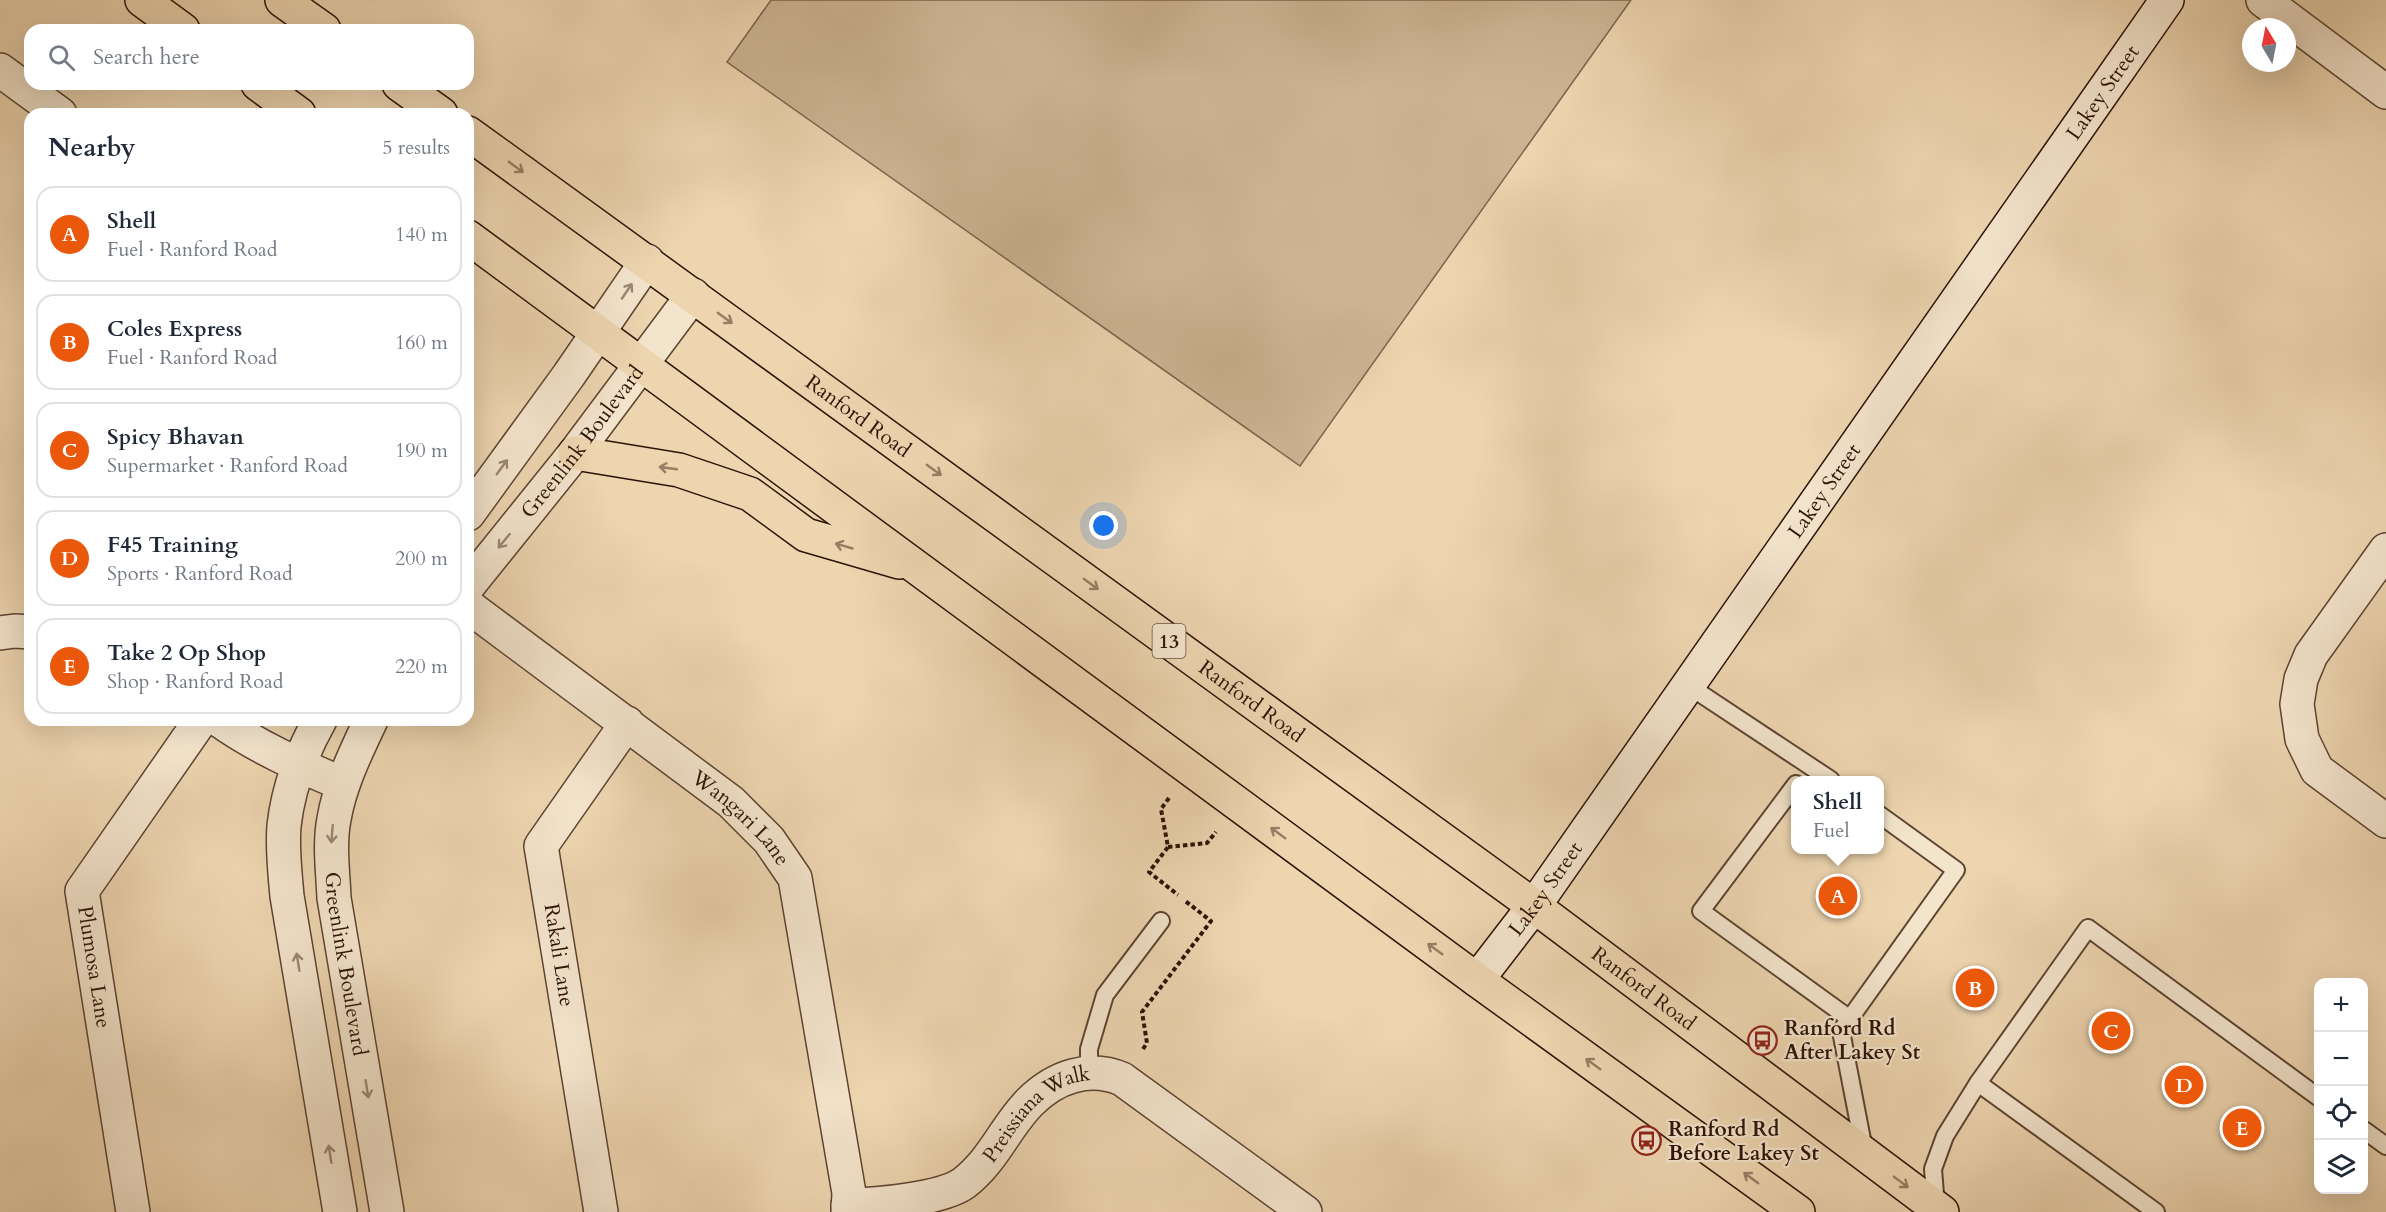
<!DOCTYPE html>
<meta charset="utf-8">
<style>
:root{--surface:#fff;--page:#f2f2f3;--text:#1f2937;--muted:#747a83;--line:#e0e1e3;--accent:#ea580c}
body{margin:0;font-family:Cardo,serif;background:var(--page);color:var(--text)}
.controls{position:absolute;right:18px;bottom:18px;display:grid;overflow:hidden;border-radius:12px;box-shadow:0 6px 24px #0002}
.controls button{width:54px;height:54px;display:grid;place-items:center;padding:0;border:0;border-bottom:2px solid var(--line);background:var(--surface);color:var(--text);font:30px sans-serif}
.compass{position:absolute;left:2242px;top:18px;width:54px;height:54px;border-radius:50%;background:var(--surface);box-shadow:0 6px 24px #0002;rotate:350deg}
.you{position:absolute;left:1104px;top:526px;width:21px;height:21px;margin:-15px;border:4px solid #fff;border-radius:50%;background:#1a73e8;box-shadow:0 0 0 9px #1a73e833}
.badge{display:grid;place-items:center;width:39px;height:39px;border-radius:50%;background:var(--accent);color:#fff;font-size:20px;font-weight:700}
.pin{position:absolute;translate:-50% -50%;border:3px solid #fff;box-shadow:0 2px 6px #0006}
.popup{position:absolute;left:1791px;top:776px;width:93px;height:78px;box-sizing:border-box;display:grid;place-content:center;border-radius:12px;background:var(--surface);filter:drop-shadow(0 2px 4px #0005);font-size:20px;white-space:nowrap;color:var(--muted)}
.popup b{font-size:22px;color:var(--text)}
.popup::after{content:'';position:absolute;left:50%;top:100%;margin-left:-12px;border:12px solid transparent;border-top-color:var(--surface)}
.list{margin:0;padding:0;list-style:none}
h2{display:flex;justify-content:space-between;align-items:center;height:78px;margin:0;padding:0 24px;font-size:26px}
h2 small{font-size:20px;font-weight:400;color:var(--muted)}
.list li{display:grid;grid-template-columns:39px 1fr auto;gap:18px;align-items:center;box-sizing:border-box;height:96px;margin:0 12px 12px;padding:0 12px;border:2px solid var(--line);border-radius:18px}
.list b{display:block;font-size:22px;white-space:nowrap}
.list p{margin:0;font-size:20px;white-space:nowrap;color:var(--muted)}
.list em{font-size:20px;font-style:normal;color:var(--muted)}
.icon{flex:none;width:33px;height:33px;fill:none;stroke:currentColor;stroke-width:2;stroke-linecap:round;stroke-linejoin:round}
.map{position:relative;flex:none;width:2386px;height:1212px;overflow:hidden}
.search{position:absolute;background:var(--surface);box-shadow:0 6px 24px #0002;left:24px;top:24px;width:450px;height:66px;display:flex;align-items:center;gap:15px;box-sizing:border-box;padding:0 21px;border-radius:18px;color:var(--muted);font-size:22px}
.panel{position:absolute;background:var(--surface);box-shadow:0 6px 24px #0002;left:24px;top:108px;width:450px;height:618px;border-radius:18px}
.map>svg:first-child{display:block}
.green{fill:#ccb493;stroke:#7c644d;stroke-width:1.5}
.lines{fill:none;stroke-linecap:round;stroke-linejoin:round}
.lane-casing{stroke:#5d4431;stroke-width:20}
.street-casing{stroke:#5d4431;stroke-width:36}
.secondary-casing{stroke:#2d1307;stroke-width:36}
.primary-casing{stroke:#2d1307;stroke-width:36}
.path{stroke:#2d1307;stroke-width:4;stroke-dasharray:4.5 3;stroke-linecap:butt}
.lane{stroke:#f3e4cc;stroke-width:16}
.street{stroke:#f3e4cc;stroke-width:33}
.secondary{stroke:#f3e4cc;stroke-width:33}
.primary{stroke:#edd5b0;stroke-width:33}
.oneway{stroke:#977e64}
.oneway2{stroke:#9a8673}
.labels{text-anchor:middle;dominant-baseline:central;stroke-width:4.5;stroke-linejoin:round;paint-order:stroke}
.shield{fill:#f3e4cc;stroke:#685242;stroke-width:1.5}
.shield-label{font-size:20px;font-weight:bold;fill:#2d1307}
.street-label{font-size:21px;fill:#2d1307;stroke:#f3e4cc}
.poi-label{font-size:21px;font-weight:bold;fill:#2d1307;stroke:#f3e4cc;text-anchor:start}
</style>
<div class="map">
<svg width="2386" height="1212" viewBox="0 0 2386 1212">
<rect width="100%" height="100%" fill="#edd5b0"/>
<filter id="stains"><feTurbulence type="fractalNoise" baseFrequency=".00333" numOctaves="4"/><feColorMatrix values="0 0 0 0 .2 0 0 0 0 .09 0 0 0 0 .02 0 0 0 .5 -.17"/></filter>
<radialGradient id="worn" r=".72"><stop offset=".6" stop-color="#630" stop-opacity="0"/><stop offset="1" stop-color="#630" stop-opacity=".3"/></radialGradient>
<!-- green -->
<path class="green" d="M771,0H1631L1300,466L727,62Z"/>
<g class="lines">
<defs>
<g id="lane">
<path d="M1689,686L1831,780"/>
<path d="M1796,784L1701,911L1850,1019"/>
<path d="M1089,1072V1049L1105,995L1161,921"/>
<path d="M1978,1083L2156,1212"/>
<path d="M2364,1130L2386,1146"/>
<path d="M1864,1150L1841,1031L1956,870L1880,815"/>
<path d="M1936,1207L1933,1169L1945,1136L1978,1083L2088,928L2318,1097"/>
</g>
<g id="street">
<path d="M2263,0L2386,92"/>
<path d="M0,70L60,114"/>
<path d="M468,514L569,375L647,261"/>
<path d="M2386,550L2311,655L2301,679L2297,704L2302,739L2317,770L2386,821"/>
<path id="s1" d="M468,586L575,453L693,295"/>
<path id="s2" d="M468,606L731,802L769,840L795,878L849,1193L848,1212"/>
<path d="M0,633L15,631L30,632"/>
<path d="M219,720C257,747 300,766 343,784"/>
<path d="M320,720C302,752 288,789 284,826C282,849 285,873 287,896L340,1212"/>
<path id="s3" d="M371,720C356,752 340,784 334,819C329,845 333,872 334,898L387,1212"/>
<path id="s4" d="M848,1205C875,1205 942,1199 964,1183C994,1160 1005,1127 1030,1102C1055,1077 1089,1065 1122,1079L1305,1212"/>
<path d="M133,1212L82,891L201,720"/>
<path d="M601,1212L541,846L627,723"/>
</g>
<g id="secondary">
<path id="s5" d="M1477,980L1534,906L2167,0"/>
</g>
<g id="primary">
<path d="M142,0L183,30"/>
<path d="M282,0L324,30"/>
<path d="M258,84L299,114"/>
<path d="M399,84L441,114"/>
<path id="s6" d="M468,133L1534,906L1942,1212"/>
<path d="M468,237L1477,980L1798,1212"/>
<path d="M575,453L679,470L750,494L806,535L899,562"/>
</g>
</defs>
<!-- lane casing -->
<use href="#lane" class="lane-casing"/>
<!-- street casing -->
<use href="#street" class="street-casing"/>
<!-- secondary casing -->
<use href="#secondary" class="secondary-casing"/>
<!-- primary casing -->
<use href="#primary" class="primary-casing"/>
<!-- path -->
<g class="path">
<path d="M1169,798L1161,809L1168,847L1149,872L1178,895"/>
<path d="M1168,847L1207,843L1216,832"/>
<path d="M1143,1049L1147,1043L1142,1012L1211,921L1184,900"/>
</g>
<!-- lane -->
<use href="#lane" class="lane"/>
<!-- street -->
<use href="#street" class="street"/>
<!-- secondary -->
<use href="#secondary" class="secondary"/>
<!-- primary -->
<use href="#primary" class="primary"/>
</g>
<!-- one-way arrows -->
<defs><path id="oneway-shaft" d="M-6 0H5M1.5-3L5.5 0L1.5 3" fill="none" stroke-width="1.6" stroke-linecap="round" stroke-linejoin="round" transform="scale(1.5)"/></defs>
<g class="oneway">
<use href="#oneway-shaft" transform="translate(516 167) rotate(36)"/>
<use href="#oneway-shaft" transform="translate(725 318) rotate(36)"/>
<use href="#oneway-shaft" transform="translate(668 468) rotate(-172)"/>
<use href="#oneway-shaft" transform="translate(934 470) rotate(36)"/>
<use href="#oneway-shaft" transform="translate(844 546) rotate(-164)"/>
<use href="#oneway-shaft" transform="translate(1091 584) rotate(36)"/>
<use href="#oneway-shaft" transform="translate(1278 833) rotate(-144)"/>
<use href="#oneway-shaft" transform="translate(1435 949) rotate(-144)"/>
<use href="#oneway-shaft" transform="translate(1593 1064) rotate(-144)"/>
<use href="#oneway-shaft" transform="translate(1751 1178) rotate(-144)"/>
<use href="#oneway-shaft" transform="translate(1901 1182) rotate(37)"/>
</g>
<g class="oneway2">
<use href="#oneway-shaft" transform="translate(627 291) rotate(-56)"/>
<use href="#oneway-shaft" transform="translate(502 467) rotate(-54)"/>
<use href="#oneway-shaft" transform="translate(504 541) rotate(129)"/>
<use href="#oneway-shaft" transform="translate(332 834) rotate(95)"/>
<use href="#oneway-shaft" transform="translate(298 962) rotate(-99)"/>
<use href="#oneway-shaft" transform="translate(367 1089) rotate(81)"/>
<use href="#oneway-shaft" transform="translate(330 1154) rotate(-99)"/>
</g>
<!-- icons -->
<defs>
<symbol id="bus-ring" viewBox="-11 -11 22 22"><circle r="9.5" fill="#f3e4cc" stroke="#8f2418" stroke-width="1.5"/><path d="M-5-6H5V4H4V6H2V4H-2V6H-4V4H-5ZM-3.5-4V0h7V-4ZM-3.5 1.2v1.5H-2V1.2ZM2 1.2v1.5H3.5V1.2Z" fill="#8f2418"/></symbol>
</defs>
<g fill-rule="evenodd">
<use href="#bus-ring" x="1746" y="1024" width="33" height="33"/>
<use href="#bus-ring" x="1630" y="1124" width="33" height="33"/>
</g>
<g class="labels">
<!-- shield labels -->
<rect class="shield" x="1152.5" y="624" width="33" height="34" rx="4.5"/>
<g class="shield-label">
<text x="1169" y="641">13</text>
</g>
<!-- street labels -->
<g class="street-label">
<text stroke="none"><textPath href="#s5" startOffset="1086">Lakey Street</textPath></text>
<text stroke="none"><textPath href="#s6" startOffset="482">Ranford Road</textPath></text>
<text stroke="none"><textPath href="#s1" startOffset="184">Greenlink Boulevard</textPath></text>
<text stroke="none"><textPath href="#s5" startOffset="600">Lakey Street</textPath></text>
<text stroke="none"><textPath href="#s6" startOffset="968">Ranford Road</textPath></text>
<text stroke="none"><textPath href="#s2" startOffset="346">Wangari Lane</textPath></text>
<text stroke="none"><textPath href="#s5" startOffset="114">Lakey Street</textPath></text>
<text transform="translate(559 955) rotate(81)">Rakali Lane</text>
<text stroke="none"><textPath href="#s3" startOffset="252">Greenlink Boulevard</textPath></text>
<text transform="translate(94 967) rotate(81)">Plumosa Lane</text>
<text stroke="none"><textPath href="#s6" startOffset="1454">Ranford Road</textPath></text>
<text stroke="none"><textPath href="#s4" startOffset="222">Preissiana Walk</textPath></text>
</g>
<!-- poi labels -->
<g class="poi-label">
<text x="1784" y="1028">Ranford Rd<tspan x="1784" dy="24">After Lakey St</tspan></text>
<text x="1668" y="1129">Ranford Rd<tspan x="1668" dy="24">Before Lakey St</tspan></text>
</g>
</g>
<rect width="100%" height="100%" filter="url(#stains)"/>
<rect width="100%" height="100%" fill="url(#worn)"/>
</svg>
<div class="controls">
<button>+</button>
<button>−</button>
<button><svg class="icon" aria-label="locate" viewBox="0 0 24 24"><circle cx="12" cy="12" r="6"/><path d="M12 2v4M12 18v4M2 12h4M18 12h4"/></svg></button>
<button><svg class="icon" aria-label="layers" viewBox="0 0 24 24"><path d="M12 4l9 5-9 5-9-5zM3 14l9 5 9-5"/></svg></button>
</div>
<svg class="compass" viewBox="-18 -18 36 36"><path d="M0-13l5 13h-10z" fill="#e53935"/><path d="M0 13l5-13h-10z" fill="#747a83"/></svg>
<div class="you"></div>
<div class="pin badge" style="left:1838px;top:896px">A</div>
<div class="popup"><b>Shell</b>Fuel</div>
<div class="pin badge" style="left:1975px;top:988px">B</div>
<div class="pin badge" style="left:2111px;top:1031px">C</div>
<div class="pin badge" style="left:2184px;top:1085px">D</div>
<div class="pin badge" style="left:2242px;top:1128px">E</div>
<div class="search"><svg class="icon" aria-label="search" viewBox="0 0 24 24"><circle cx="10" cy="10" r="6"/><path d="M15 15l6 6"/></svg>Search here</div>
<section class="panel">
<h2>Nearby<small>5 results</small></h2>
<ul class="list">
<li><span class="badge">A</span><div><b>Shell</b><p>Fuel · Ranford Road</p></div><em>140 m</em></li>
<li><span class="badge">B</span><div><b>Coles Express</b><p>Fuel · Ranford Road</p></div><em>160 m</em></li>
<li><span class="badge">C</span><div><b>Spicy Bhavan</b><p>Supermarket · Ranford Road</p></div><em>190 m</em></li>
<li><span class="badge">D</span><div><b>F45 Training</b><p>Sports · Ranford Road</p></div><em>200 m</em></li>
<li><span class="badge">E</span><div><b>Take 2 Op Shop</b><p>Shop · Ranford Road</p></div><em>220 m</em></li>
</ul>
</section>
</div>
